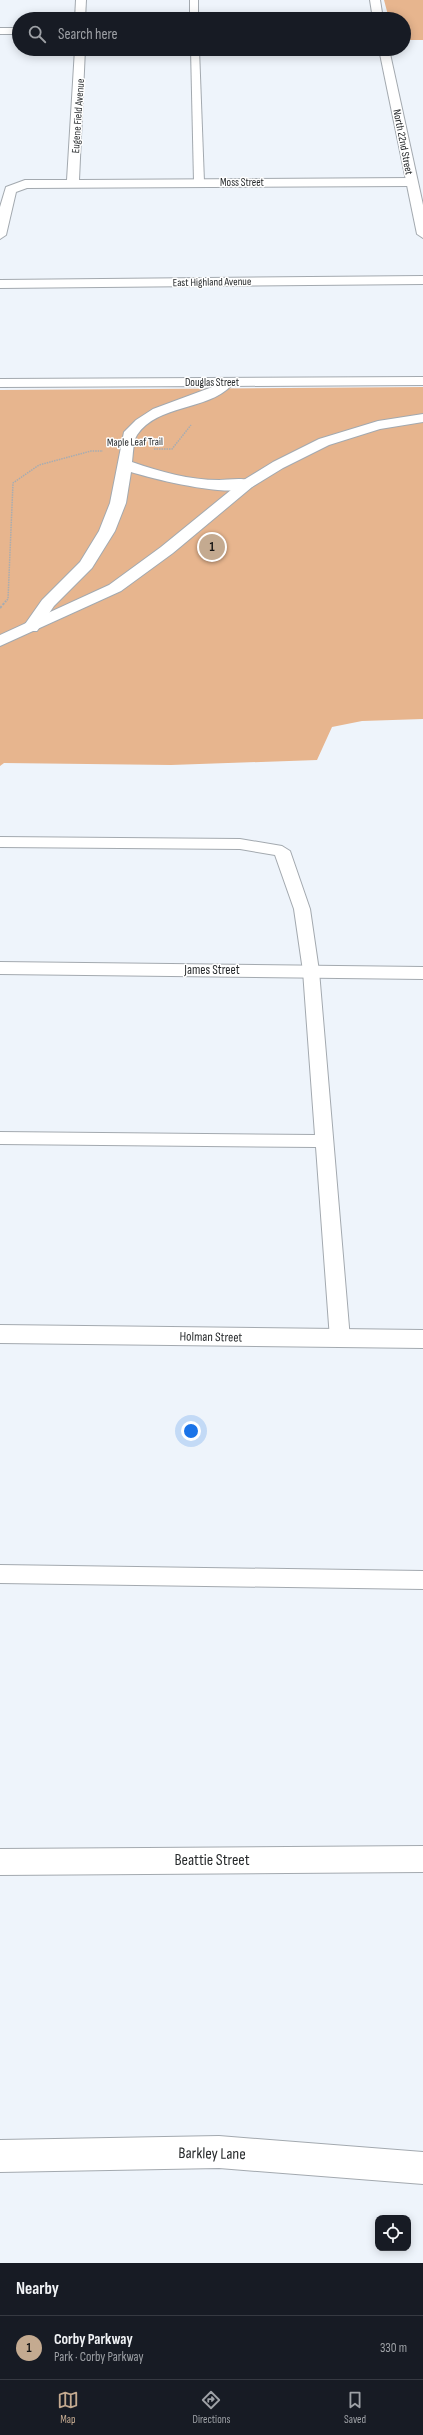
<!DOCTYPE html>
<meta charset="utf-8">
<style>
:root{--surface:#171b24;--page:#20242c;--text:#f1f3f6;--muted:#9ea1a6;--line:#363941;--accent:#c4aa90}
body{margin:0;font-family:"Sofia Sans Condensed",sans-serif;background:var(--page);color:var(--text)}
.controls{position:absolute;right:12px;bottom:12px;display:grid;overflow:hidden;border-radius:8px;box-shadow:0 2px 10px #0003}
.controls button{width:36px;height:36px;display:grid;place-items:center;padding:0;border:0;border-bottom:1px solid var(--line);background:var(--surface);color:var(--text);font:20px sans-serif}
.you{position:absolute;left:191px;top:1431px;width:14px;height:14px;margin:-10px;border:3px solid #fff;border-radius:50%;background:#1a73e8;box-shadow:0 0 0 6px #1a73e833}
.badge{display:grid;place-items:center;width:26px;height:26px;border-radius:50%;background:var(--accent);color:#111;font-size:13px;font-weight:700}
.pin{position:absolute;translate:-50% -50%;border:2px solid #fff;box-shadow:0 1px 4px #0006}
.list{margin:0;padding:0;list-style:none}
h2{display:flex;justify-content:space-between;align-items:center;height:52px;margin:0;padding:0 16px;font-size:17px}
h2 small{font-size:13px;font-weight:400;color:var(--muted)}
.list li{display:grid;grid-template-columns:26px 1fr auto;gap:12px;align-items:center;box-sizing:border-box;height:64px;padding:0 16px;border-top:1px solid var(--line)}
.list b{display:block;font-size:15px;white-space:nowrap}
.list p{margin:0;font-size:13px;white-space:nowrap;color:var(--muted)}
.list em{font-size:13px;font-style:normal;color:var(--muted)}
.icon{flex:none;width:22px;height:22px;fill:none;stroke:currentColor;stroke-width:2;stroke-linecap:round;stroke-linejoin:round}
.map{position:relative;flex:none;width:423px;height:2263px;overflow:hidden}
.search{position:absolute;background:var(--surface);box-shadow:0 2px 10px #0003;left:12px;right:12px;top:12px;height:44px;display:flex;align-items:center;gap:10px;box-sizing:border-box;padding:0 14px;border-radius:22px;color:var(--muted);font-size:15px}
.sheet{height:116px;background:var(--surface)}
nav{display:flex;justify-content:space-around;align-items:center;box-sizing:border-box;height:56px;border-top:1px solid var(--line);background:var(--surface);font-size:11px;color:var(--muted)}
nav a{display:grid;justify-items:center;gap:2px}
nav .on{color:var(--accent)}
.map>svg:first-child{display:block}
.green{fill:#e7b58e}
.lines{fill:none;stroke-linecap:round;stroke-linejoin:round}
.service-casing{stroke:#a3a9af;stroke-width:2}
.minor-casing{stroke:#a3a9af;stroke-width:2}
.tertiary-casing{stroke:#a3a9af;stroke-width:2}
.path-far1{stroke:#a7acb1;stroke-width:1.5;stroke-dasharray:1.5 1;stroke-linecap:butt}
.path{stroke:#a7acb1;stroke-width:2;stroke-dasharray:2.5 1.5;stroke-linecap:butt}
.service{fill:#fff;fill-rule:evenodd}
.minor{fill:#fff;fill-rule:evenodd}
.tertiary{fill:#fff;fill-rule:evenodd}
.labels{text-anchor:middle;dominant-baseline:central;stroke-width:3;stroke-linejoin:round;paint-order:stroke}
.far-street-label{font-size:11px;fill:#272a2c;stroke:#fff}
.street-label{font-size:13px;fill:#272a2c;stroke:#fff}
.near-street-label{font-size:16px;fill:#272a2c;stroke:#fff}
</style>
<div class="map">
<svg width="423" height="2263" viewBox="0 0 423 2263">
<rect width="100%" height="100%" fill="#eef4fb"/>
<!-- green -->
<g class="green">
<path d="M384,0H423V40H404V19H389Z"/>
<path d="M423,387V719L362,721L332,727L317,760L171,765L4,763L0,766V390Z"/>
</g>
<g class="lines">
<defs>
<g id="service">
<rect x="190" y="0" width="8" height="19"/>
<path d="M191,49H199L204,182L199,185L194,182Z"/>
<path d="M0,837L240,839L282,846L290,851L310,909L319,971L350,1339L347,1344L340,1346L333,1344L330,1339L316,1147L0,1144V1132L315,1135L303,971L294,909L275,855L240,849L0,847Z"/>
<path d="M0,1565L423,1571V1589L0,1583Z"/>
</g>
<g id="minor">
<path d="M76,0H86L85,19H75Z"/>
<rect x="0" y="28" width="19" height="6"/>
<path d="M75,49H85L79,180L411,178L417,182L411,186L27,188L16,192L6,235L0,239V207L6,187L25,180H67Z"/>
<path d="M423,276V284L0,288V280Z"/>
<path d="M423,377V385L231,386C206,411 158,404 137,435C133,441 133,455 132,462C161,472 189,480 219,480C229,480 249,476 255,484C242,502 150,478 131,472L126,503L115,531L92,568L54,606L37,631H25L23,627L42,600L80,562L99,531L110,503L124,432L136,420L153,409L215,386L0,387V379Z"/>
<path d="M0,962L423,967V979L0,974Z"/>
<path d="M0,1325L423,1330V1348L0,1343Z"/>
<path d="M423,1846V1872L0,1875V1849Z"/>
<path d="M219,2136L423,2152V2184L219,2168L0,2172V2140Z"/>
</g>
<g id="tertiary">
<path d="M370,0H380L383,19H373Z"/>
<path d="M379,49H389L423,205V238L417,234Z"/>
<path d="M423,414V422L380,429L329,445L283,468L252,487L173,553L121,591L0,646V635L109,585L161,547L242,481L273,462L319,439L378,421Z"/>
</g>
</defs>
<!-- service casing -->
<use href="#service" class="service-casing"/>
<!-- minor casing -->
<use href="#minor" class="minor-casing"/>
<!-- tertiary casing -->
<use href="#tertiary" class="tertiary-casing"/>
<!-- path-far1 -->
<g class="path-far1">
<path d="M154,449H172L191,425"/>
<path d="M5,602L8,599L13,483L39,465L91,451H103"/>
</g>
<!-- path -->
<path class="path" d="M0,608L6,601"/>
<!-- service -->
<use href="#service" class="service"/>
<!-- minor -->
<use href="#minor" class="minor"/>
<!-- tertiary -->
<use href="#tertiary" class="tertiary"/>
</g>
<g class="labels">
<!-- far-street labels -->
<g class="far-street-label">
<text transform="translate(78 116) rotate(-86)">Eugene Field Avenue</text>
<text transform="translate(403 142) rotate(79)">North 22nd Street</text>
<text x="242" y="182">Moss Street</text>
<text transform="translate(212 282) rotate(-1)">East Highland Avenue</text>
<text x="212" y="382">Douglas Street</text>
<text transform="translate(135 442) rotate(-1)">Maple Leaf Trail</text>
</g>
<!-- street labels -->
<g class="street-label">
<text x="212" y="970">James Street</text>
<text transform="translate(211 1337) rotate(1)">Holman Street</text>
</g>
<!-- near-street labels -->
<g class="near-street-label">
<text x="212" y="1860">Beattie Street</text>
<text transform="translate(212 2154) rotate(1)">Barkley Lane</text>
</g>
</g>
</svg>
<div class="controls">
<button><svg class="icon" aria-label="locate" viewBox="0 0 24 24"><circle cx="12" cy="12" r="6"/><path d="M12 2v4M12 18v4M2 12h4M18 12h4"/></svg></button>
</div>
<div class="you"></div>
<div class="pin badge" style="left:212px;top:547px">1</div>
<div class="search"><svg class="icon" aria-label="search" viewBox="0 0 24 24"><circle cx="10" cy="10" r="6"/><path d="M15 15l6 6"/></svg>Search here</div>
</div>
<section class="sheet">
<h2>Nearby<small></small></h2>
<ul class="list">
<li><span class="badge">1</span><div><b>Corby Parkway</b><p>Park · Corby Parkway</p></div><em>330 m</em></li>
</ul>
</section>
<nav>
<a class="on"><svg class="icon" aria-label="map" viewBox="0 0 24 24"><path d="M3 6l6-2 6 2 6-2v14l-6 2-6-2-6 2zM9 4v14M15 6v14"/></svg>Map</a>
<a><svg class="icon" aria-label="directions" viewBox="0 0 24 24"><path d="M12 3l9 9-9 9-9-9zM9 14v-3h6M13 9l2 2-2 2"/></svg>Directions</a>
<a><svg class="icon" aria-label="saved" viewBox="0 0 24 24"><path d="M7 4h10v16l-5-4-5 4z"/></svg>Saved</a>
</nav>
